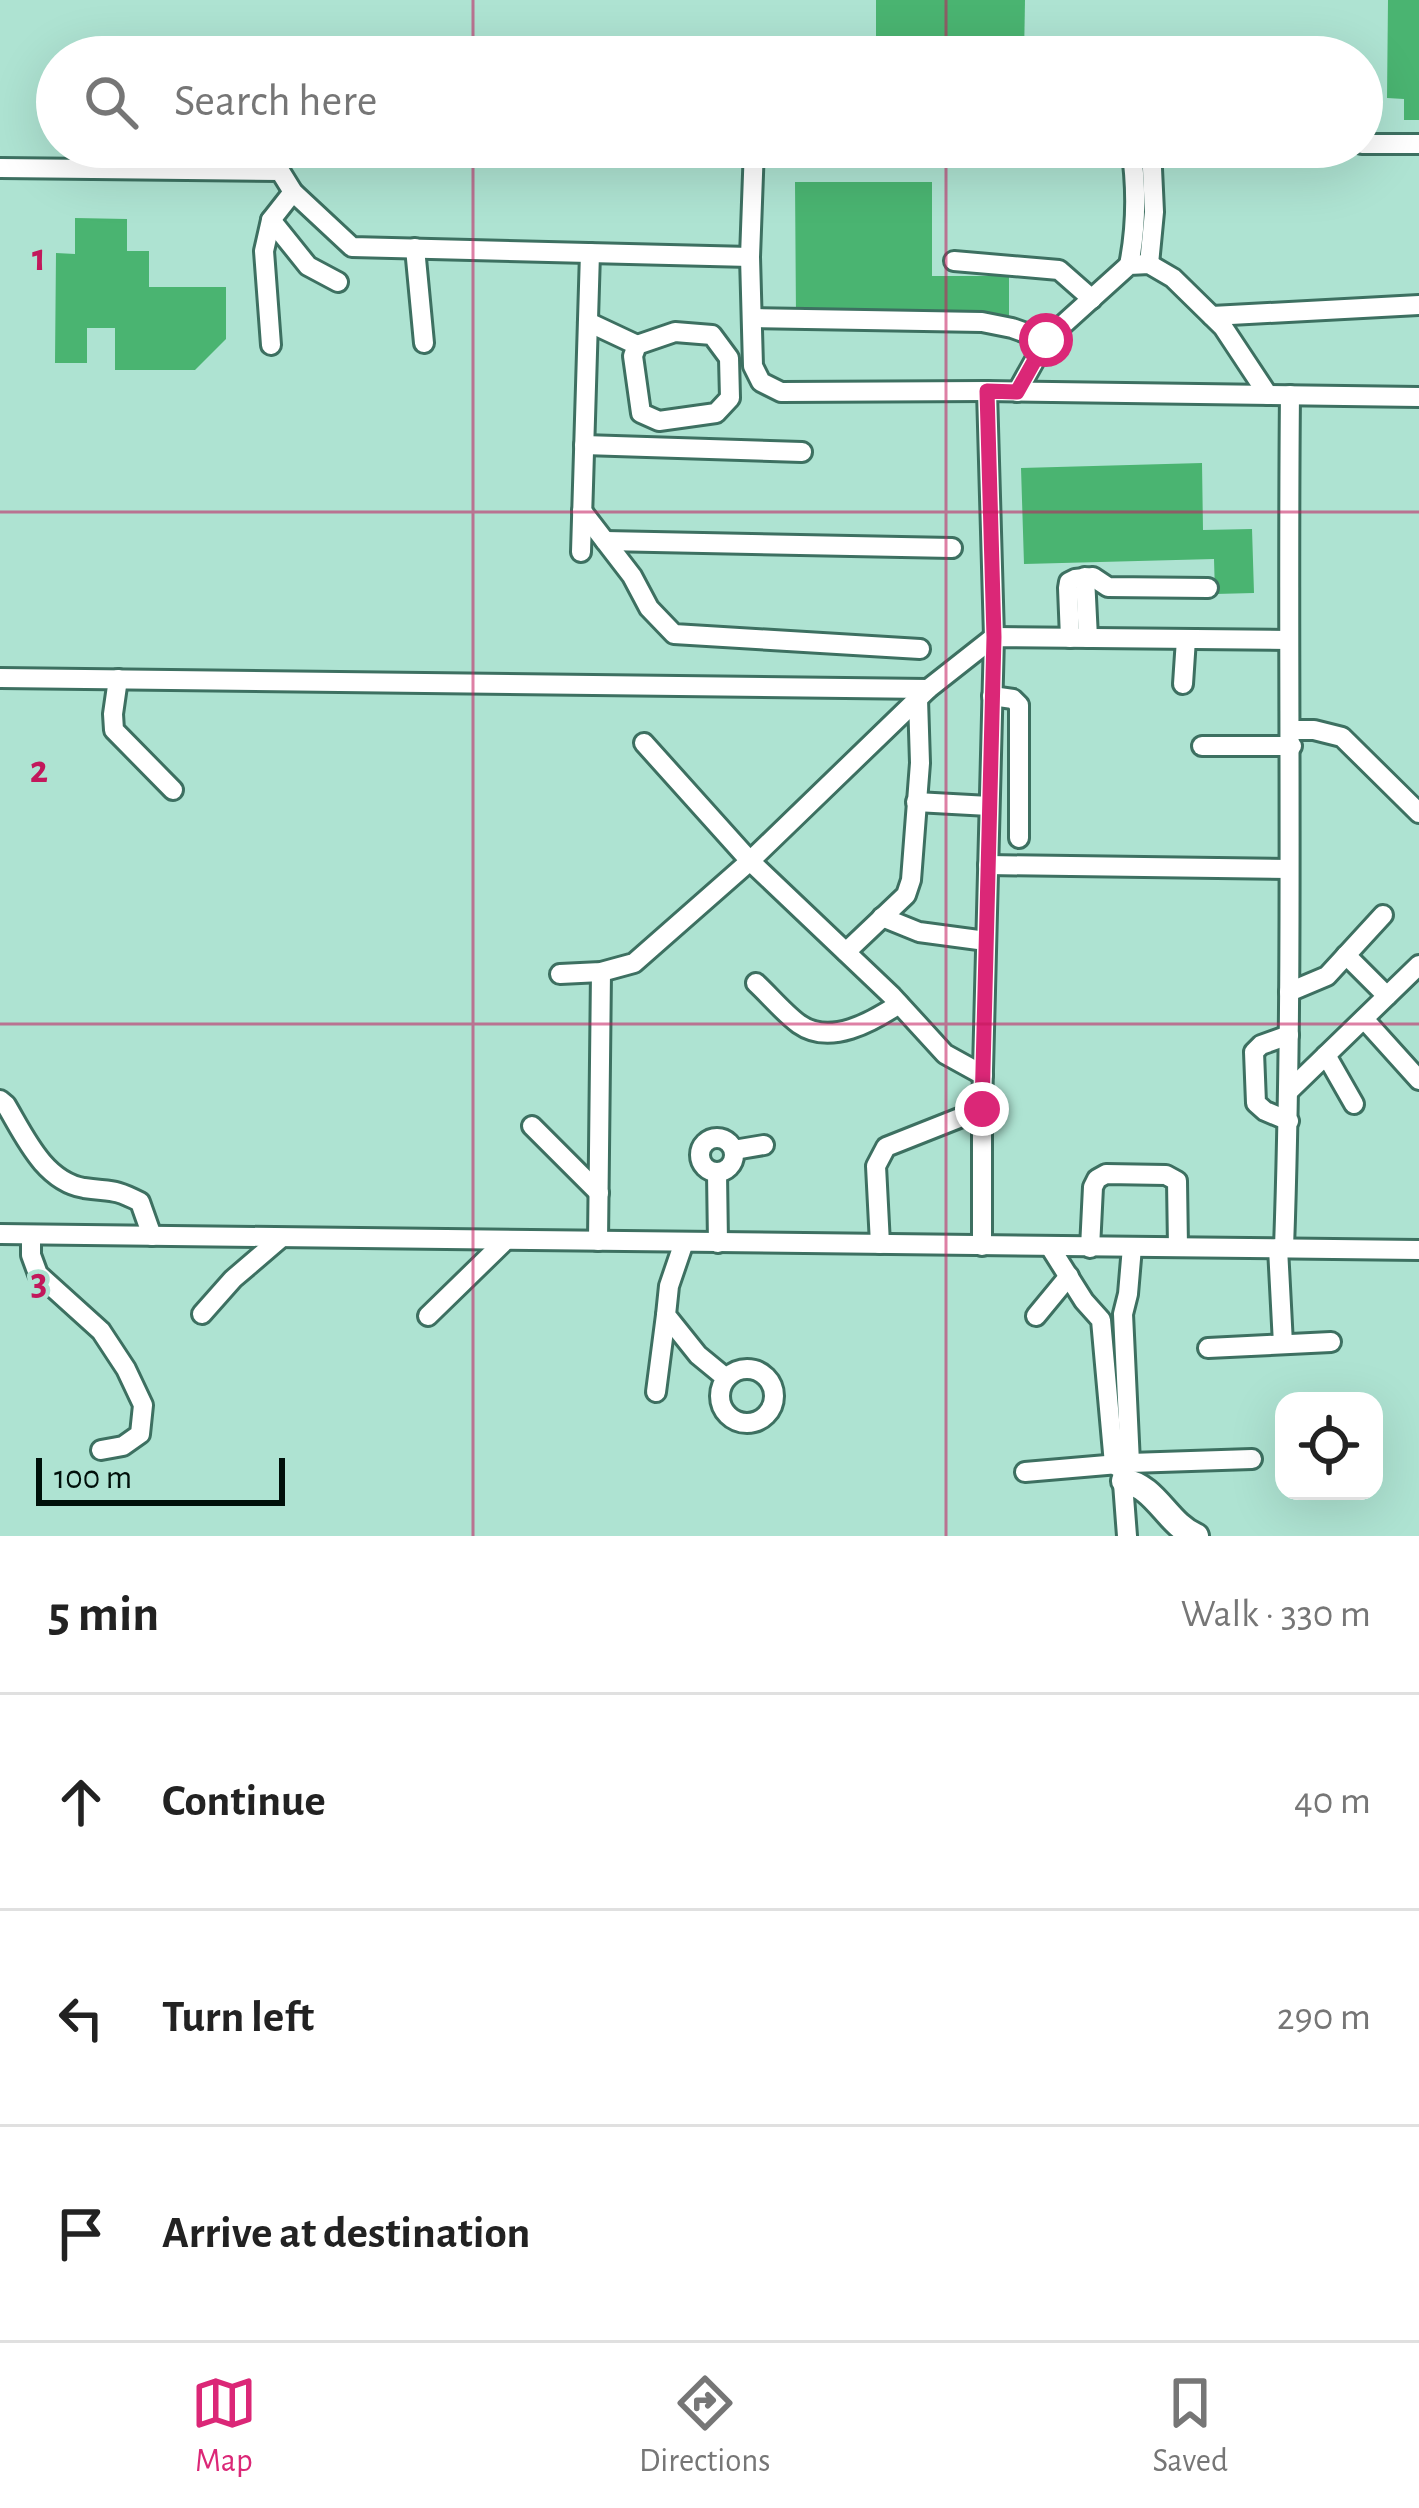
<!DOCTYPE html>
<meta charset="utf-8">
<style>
:root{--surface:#fff;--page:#f2f2f2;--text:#222;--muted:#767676;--line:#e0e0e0;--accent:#db2777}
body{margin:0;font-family:"Alegreya Sans",sans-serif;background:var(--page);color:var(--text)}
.controls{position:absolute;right:36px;bottom:36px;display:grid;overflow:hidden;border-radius:24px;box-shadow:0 12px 48px #0002}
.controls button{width:108px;height:108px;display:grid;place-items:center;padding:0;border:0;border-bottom:3px solid var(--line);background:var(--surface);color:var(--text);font:60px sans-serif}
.scale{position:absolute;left:36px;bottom:30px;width:249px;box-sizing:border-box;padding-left:12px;border:6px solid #00100a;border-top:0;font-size:33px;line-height:42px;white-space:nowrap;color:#00100a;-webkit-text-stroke:9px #aee3d2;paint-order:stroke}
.stop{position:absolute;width:36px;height:36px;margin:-27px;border:9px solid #db2777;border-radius:50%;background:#fff}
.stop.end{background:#db2777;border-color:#fff;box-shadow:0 3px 12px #0008}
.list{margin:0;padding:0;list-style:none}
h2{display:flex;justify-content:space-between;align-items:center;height:156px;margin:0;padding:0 48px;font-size:51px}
h2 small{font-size:39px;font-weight:400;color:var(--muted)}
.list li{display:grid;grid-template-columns:78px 1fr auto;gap:36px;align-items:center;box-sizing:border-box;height:216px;padding:0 48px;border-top:3px solid var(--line)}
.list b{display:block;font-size:45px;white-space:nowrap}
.list em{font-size:39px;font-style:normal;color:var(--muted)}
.icon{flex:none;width:66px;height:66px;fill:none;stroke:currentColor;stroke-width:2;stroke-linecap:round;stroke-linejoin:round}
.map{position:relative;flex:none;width:1419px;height:1536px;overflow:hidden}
.search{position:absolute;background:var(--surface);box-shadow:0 12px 48px #0002;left:36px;right:36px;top:36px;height:132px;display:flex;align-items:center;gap:30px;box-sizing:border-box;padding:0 42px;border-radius:66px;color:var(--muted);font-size:45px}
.sheet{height:804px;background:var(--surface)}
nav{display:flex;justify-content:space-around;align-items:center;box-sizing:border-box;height:168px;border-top:3px solid var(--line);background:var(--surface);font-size:33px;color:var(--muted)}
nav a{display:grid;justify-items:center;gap:6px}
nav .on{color:var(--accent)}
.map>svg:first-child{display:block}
.building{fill:#4ab471}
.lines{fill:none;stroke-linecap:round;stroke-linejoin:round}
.minor-casing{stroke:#3d7061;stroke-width:24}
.major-casing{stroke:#3d7061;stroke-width:30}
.minor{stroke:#fff;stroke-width:18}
.major{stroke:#fff;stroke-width:24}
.route{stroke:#db2777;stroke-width:15}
.grid{fill:none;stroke:#c2185b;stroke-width:3;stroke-opacity:0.55}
.grid-label{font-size:39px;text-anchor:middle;font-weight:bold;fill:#c2185b;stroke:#aee3d2;stroke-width:9;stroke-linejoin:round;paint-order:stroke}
</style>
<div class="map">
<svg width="1419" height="1536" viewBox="0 0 1419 1536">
<rect width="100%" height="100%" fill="#aee3d2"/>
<!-- building -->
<g class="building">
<path d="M876,0H1025L1024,57H876Z"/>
<path d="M1388,0H1419V120H1404V99L1387,98Z"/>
<path d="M216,43V57H116V45Z"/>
<path d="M795,182H932V276H1009V316L796,317Z"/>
<path d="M75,218L127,219V251H149V287H226V339L195,370H115V328H87V363H55L56,253L75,254Z"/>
<path d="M1202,463L1203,530L1252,529L1254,593L1215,594L1214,559L1024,564L1021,468Z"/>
</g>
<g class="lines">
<defs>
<g id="minor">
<path d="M1362,144H1419"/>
<path d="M754,147L750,257L753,366L761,382L781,392L987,391L1419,397"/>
<path d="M0,168L280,171L293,192L352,247L750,257"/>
<path d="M271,220L308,266L338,282"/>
<path d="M415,248L424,343"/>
<path d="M954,261L1059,270L1092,299"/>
<path d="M1149,264L1154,212L1151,147"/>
<path d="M1129,265C1137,225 1137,187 1131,147"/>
<path d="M1212,316L1419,305"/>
<path d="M752,318L982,322L1012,328L1046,340"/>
<path d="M588,322L637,345"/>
<path d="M675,332L712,335L729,358L730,398L716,413L659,421L641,413L633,356L637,345Z"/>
<path d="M271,345L264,251L271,220L293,192"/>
<path d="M1017,392L1046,340L1129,265L1149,264L1173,278L1223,327L1268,395"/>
<path d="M584,445L802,452"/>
<path d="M582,511L632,576L649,608L674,634L920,649"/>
<path d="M605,541L952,548"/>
<path d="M581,552L590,253"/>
<path d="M1085,577L1088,638"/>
<path d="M1070,638L1068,588L1069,582L1075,579L1093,577L1108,587L1208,588"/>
<path d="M0,678L928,689"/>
<path d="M118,679L113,714L114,730L173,790"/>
<path d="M1183,684L1186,639"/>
<path d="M992,696L1013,699L1019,705V838"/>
<path d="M1292,730H1314L1342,737L1419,813"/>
<path d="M644,743L750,861L892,996L945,1054L983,1075"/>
<path d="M1202,746H1292"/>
<path d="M916,802L989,806"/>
<path d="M988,865L1289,869"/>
<path d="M882,917L919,932L986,941"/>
<path d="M846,952L906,895L911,880L920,763L918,699"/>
<path d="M1346,955L1387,996"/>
<path d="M560,974L601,972L634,963L750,861L928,689L994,637L1288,640"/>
<path d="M756,983C770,996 784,1013 799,1024C830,1046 872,1022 899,1004"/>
<path d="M1289,992L1327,976L1383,915"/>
<path d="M1364,1019L1419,1080"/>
<path d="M1326,1055L1354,1104"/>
<path d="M1290,1090L1419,965"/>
<path d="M0,1100L6,1105C25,1137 44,1181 84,1188C112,1192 113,1188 140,1202L152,1236"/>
<path d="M1289,1121L1265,1111L1256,1103L1254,1052L1261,1045L1289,1035"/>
<path d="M532,1126L599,1193"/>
<circle cx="717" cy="1155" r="17"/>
<path d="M734,1150L764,1145"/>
<path d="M717,1173L718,1243"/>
<path d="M0,1234L1419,1250"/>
<path d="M31,1235V1255L38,1274L101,1331L126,1369L143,1405L140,1434L123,1446L101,1450"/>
<path d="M598,1241L601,972"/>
<path d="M684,1242L669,1286L666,1315L698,1355L726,1378"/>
<path d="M880,1244L876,1166L886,1147L982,1109"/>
<path d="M982,1246V1109L994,637L987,391"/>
<path d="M1050,1247L1084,1301L1101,1320L1114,1464L1122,1470L1127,1536"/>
<path d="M1090,1248L1093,1187L1097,1179L1106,1174L1166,1175L1177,1181L1178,1247"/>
<path d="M1278,1248L1283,1344"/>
<path d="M1284,1248C1294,964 1287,680 1290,395"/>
<path d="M202,1314L233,1279L281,1238"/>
<path d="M428,1316L506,1240"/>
<path d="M1036,1316L1069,1276"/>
<path d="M1208,1348L1331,1342"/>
<circle cx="747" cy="1396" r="27"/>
<path d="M656,1392L666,1315"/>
<path d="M1122,1470L1130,1463L1123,1314L1128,1294L1132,1247"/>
<path d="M1025,1472L1130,1463L1252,1459"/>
</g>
<path id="major" d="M1124,1481C1156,1486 1167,1524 1196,1536"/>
</defs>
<!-- minor casing -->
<use href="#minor" class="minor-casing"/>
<!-- major casing -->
<use href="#major" class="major-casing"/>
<!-- minor -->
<use href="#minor" class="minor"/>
<!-- major -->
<use href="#major" class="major"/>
</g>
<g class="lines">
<!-- route -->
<path class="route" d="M982,1109L994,637L987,391L1017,392L1046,340"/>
</g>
<!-- grid -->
<path class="grid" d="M473,0V57M946,0V57M473,147V1536M946,147V1536M0,512H1419M0,1024H1419"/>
<g class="grid-label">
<text x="39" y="270">1</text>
<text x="39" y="782">2</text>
<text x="39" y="1294">3</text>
</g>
</svg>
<div class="controls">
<button><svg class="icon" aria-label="locate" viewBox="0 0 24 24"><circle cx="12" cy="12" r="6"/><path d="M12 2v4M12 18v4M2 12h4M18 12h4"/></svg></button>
</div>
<div class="scale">100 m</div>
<div class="stop" style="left:1046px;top:340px"></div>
<div class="stop end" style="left:982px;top:1109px"></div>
<div class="search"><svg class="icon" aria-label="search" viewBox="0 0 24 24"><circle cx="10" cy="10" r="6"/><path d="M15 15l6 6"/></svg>Search here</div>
</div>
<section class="sheet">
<h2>5 min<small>Walk · 330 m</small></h2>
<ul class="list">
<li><svg class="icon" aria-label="ahead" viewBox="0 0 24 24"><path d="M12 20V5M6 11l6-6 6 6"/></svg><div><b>Continue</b></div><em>40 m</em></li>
<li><svg class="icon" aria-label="left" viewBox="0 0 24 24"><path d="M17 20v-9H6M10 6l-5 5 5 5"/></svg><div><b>Turn left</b></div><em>290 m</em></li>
<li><svg class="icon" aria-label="arrive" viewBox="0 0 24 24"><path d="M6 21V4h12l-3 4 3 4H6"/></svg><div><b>Arrive at destination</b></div></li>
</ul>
</section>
<nav>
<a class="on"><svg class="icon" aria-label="map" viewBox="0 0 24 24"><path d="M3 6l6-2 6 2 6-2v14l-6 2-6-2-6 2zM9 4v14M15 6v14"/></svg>Map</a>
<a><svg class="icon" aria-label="directions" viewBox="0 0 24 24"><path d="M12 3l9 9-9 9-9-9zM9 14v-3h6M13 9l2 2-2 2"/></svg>Directions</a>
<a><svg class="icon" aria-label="saved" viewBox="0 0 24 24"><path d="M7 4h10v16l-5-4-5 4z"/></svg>Saved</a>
</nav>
